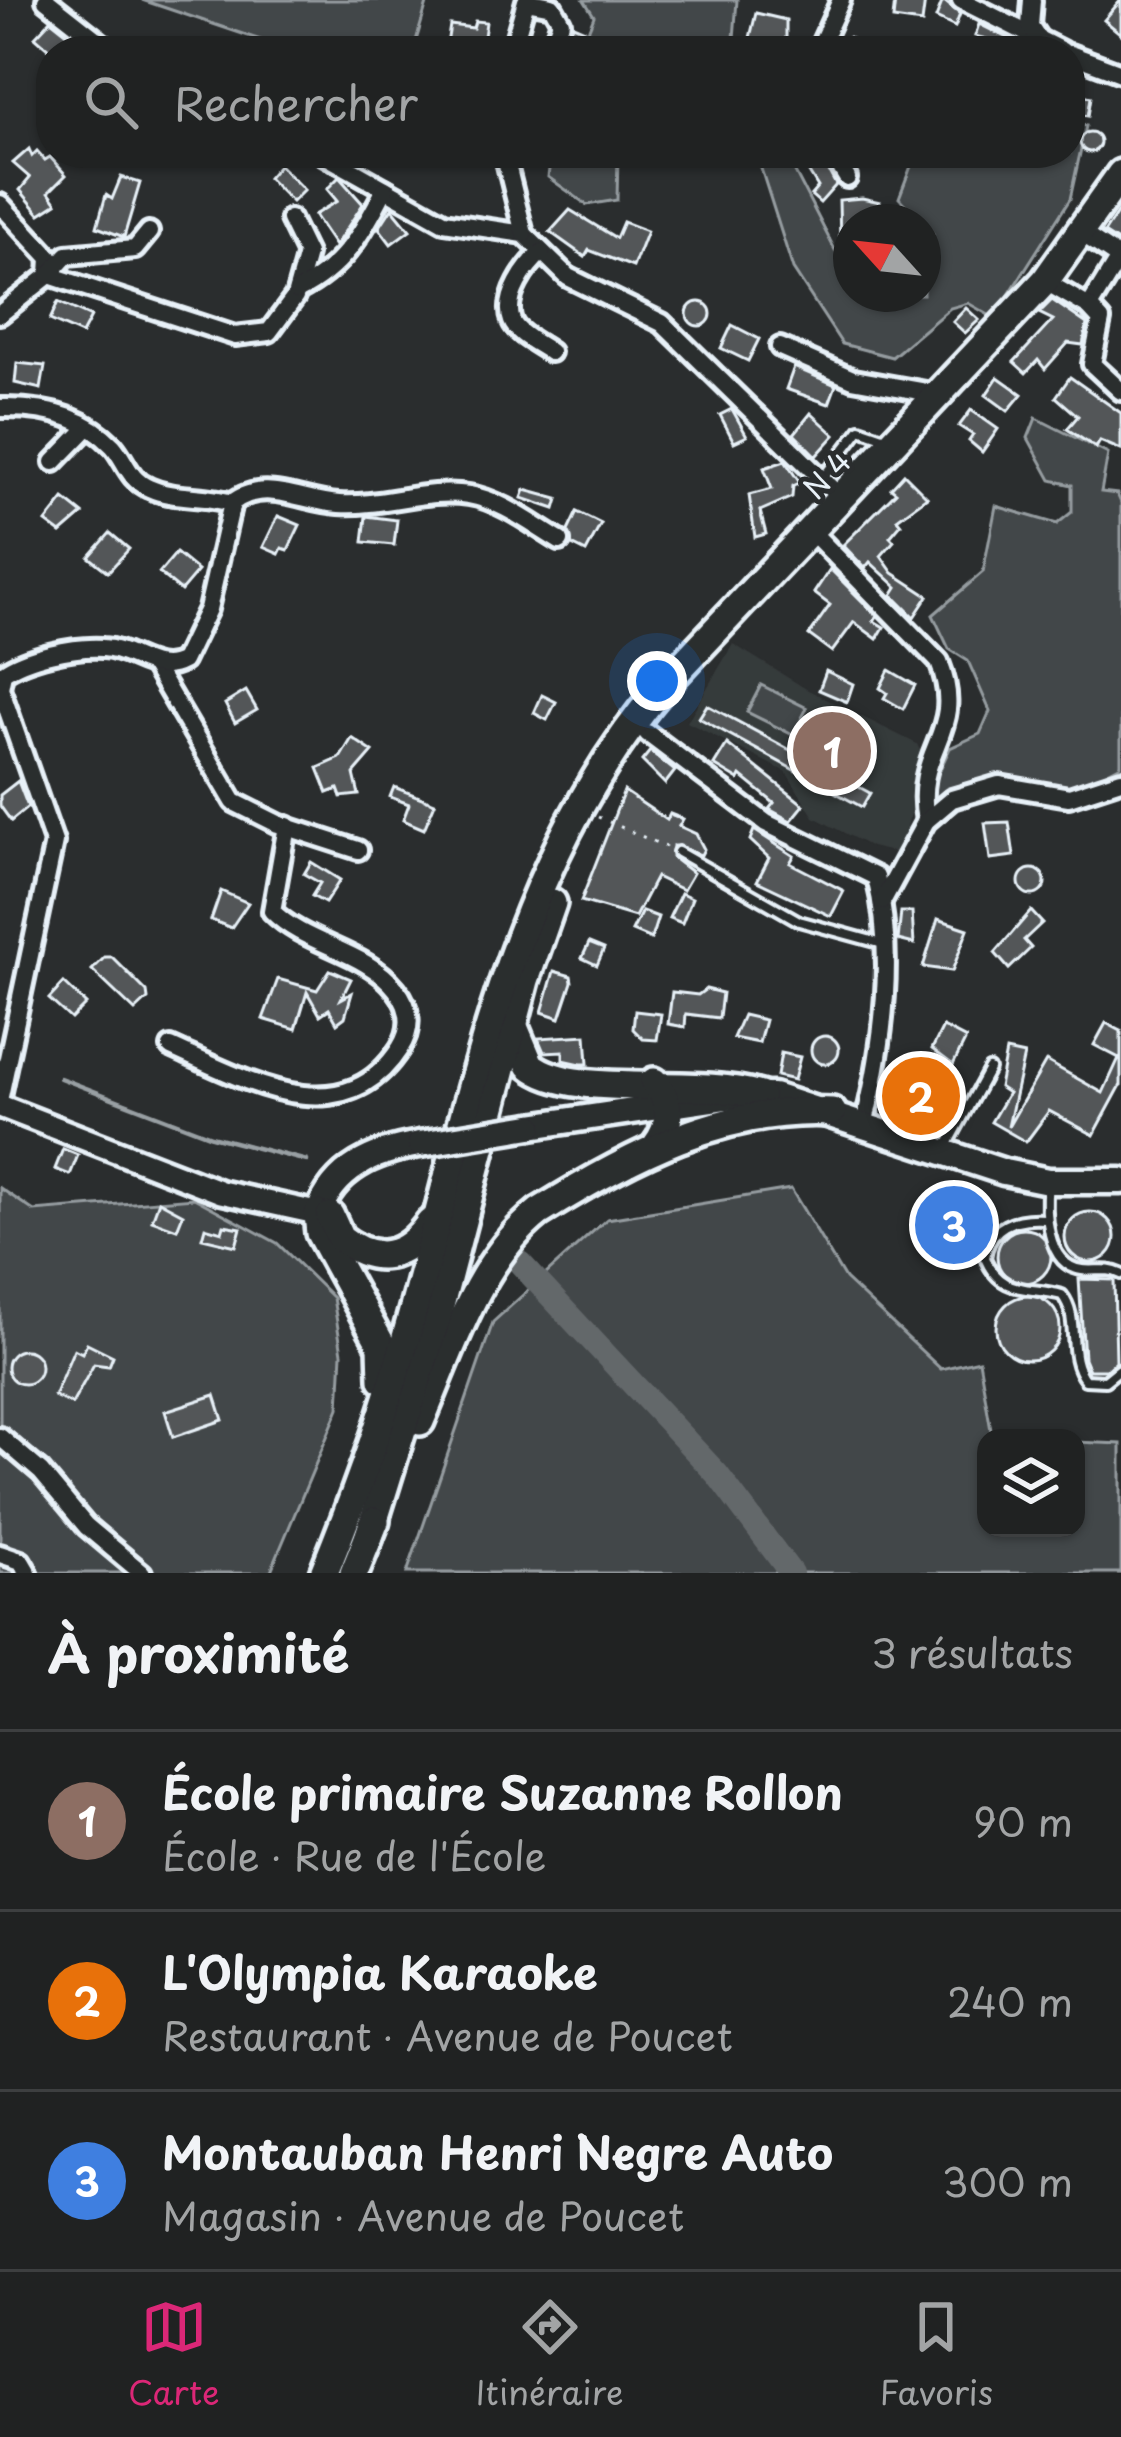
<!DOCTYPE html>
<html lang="fr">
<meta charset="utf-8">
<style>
:root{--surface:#202222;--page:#2d2f2f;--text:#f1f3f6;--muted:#a2a4a5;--line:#3d3f40;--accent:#db2777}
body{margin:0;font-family:"Playpen Sans",sans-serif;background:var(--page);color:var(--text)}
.controls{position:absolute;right:36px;bottom:36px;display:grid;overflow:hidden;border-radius:24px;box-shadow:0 3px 9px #0004}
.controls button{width:108px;height:108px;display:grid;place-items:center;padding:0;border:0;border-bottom:3px solid var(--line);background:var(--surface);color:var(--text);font:60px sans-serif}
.compass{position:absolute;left:833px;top:204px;width:108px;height:108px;border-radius:50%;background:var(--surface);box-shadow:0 3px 9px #0004;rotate:297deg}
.you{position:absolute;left:657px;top:681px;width:42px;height:42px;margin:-30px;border:9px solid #fff;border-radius:50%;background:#1a73e8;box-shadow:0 0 0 18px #1a73e833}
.badge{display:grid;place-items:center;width:78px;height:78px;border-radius:50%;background:var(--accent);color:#fff;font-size:39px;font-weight:700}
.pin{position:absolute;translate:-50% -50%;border:6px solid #fff;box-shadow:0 3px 12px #0006}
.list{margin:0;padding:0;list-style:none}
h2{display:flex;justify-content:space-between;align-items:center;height:156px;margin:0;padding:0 48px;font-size:51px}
h2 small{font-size:39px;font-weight:400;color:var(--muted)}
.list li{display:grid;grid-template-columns:78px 1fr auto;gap:36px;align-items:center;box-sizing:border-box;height:180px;padding:0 48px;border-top:3px solid var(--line)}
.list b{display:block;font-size:45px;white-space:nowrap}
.list p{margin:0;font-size:39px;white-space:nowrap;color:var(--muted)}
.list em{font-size:39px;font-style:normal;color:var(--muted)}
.icon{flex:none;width:66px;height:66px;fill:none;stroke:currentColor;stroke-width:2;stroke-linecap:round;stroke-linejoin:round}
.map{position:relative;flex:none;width:1121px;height:1573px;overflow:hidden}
.search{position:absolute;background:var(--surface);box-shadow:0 3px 9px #0004;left:36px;right:36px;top:36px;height:132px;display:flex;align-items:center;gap:30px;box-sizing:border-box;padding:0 42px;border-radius:48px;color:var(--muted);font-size:45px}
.sheet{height:696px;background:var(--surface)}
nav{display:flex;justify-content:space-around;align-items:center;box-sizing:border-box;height:168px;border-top:3px solid var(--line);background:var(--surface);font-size:33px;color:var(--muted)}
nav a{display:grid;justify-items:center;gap:6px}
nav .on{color:var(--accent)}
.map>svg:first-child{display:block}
.built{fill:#363a3b}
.green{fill:#424648;stroke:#959ca0;stroke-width:3}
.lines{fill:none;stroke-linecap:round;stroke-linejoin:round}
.stream{stroke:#989fa3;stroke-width:4.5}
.river{stroke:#63686b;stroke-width:24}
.building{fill:#535759;stroke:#e8f1f8;stroke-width:3}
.service-casing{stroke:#e8f1f8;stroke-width:16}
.minor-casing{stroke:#e8f1f8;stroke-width:26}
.tertiary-casing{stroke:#e8f1f8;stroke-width:30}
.secondary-casing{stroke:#e8f1f8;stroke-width:33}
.trunk-casing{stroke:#e8f1f8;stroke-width:36}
.path{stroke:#e8f1f8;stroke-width:3;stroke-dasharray:3 9;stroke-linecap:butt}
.service{stroke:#2a2d2e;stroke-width:8}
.minor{stroke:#2a2d2e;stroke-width:16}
.tertiary{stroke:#2a2d2e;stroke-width:21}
.secondary{stroke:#2a2d2e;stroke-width:24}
.trunk{stroke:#2a2d2e;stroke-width:27}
.secondary-bridge-casing{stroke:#e8f1f8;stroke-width:33;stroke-linecap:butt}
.secondary-bridge{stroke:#2a2d2e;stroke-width:24}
.labels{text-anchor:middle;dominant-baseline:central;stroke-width:10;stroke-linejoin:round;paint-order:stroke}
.street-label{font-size:30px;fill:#e8f1f8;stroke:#2a2d2e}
</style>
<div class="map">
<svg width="1121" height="1573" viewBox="0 0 1121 1573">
<rect width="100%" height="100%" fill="#2a2d2e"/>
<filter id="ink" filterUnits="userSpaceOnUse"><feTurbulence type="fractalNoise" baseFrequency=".00833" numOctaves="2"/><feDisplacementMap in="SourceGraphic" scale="24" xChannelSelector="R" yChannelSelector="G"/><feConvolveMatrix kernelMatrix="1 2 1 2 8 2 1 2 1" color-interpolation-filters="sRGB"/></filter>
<g filter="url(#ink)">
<!-- built -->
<path class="built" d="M733,644L808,690L917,744L923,757L901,854L871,847L814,817L786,772L687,722Z"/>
<!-- green -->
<g class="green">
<path d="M142,0H428L413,51H293Z"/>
<path d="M584,0H737L733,51H580L594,16Z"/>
<path d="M1070,123L1086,126L1070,199L994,318L968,303L950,308L892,357L842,344L793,269L756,153H785L851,281V294H923V243L933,234L899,198L916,153H1070Z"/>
<path d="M551,153H618L617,200L587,205L548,177Z"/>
<path d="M1036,418L1108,454L1101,492L1117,494L1121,503V765L1078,788C1003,777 998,765 930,808L926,799L950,748L980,734L990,711L968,661L949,649L933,615L983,572L996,506L1057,524L1072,512V485L1051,480L1028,438Z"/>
<path d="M761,685L807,708L793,735L747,712Z"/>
<path d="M0,1188L34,1211L194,1198L277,1243L333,1298L342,1353L339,1408L270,1573H0Z"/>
<path d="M791,1189L845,1279L941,1369L979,1360L992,1436L1014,1438H986V1528H1076V1442L1121,1444V1573H407L493,1322L607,1219Z"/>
</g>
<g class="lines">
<!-- stream -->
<path class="stream" d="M60,1078L211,1136L307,1161"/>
<!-- river -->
<path class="river" d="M520,1263L717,1474L791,1573"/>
</g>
<!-- building -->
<g class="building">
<path d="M895,0H925L922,23L893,19Z"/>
<path d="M943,0L960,14L955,27L936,18Z"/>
<path d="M1121,0V34L1104,20Z"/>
<path d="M756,13L786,20V41L806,46L805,51L748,46Z"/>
<path d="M51,20L90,51H51L35,37Z"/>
<path d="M475,21L486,22L482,51H446L450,25L473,28Z"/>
<path d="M979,24L1031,50V51L975,36Z"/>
<path d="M573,25L592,33L585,51H562Z"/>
<path d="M849,37L870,51H832Z"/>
<path d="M1070,92L1091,97L1088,116L1070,113Z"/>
<circle cx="1090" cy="142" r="10"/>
<path d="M29,149L32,156L37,151L45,160L50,157L66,175L49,192L57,203L40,214L20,190L30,178L13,163Z"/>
<path d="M819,153L836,185L820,203L811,195L818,187L805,166Z"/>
<path d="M279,165L304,190L292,202L268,178Z"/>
<path d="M121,177L140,183L124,237L97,227L106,195L112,199Z"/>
<path d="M339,177L363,204L335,246L314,215L337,201L327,189Z"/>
<path d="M862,198L880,202L879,222H851V244H840L839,200Z"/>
<path d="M1121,207V244L1104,233Z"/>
<path d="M392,208L410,230L391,244L379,228Z"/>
<path d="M570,210L616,238L623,222L647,231L633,267L589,250L585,257L550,232Z"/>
<path d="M1052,300L1087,324L1083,345L1068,343L1045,369L1038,360L1026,373L1014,362L1053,320L1039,313Z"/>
<circle cx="699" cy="314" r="12"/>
<path d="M58,302L91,317L82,334L50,320Z"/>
<path d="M966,308L979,320L965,333L953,322Z"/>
<path d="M732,325L759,339L748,361L721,348Z"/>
<path d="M17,363L45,366L41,389L15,383Z"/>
<path d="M794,367L836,385L829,404L786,389Z"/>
<path d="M998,377L1022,394L1008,411L986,395Z"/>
<path d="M1070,377L1121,413V450L1100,441L1096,448L1067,429L1078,416L1056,397Z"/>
<path d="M732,409L747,436L734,442L720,415Z"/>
<path d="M971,410L998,429L982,452L969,441L973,435L959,426Z"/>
<path d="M811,413L835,435L816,456L794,434Z"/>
<path d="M785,461L800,483L793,486L792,497L760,511L766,534L755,537L749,495L772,489L764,468Z"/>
<path d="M904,474L927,497L897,519L901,524L890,537L894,541L881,556L893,573L928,596L914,617L892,595L897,587L870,562L865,568L843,545L896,492L891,488Z"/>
<path d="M525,490L558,499L555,509L522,498Z"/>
<path d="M64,499L83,514L61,533L46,522Z"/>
<path d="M577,512L601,524L586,552L572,545L568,531Z"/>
<path d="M278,516L300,525L288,550L282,548L279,554L263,547Z"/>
<path d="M366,516L397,520L394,545L363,542Z"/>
<path d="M110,533L129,549L108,572L89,557Z"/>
<path d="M176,553L198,571L181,591L159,573Z"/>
<path d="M830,569L877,616L874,621L884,627L877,639L854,622L832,652L809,635L830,605L814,593Z"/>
<path d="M889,670L915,685L903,709L884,698L887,693L880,688Z"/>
<path d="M826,671L853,684L847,702L819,690Z"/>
<path d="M246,691L257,710L235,723L225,704Z"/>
<path d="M542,695L556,702L547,720L534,713Z"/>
<path d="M707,705L870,793L862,807L699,718Z"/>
<path d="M352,738L373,752L354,774L359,795L341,797L338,789L328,793L318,768L340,758Z"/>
<path d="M727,744L804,805L791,821L769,809L774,803L741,776L739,780L714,765Z"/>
<path d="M650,751L675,771L665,784L642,761Z"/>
<path d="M18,781L28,807L11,821L0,806V795Z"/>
<path d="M394,787L435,803L424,829L403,820L409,804L390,797Z"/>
<path d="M624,791L667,820L670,814L683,819L679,826L696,834L704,849L701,855L673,846L672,857L693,873L683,890L656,877L635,917L581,901Z"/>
<path d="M1009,822L1014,856L990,859L985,823Z"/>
<path d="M754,830L794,856L790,863L844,891L831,916L757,881L769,858L750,840Z"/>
<path d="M311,862L340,880L325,903L312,896L320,883L304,874Z"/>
<circle cx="1032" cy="882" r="13"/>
<path d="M221,891L248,903L231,928L211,920Z"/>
<path d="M681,893L692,898L682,923L669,918Z"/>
<path d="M642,911L658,917L651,939L632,931Z"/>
<path d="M1031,911L1042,923L1024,940L1031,948L1009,969L995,953Z"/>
<path d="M901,912H912L914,944L898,940Z"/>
<path d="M938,919L968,929L952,971L923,967Z"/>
<path d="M589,943L604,949L597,965L582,958Z"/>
<path d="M105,957H112L147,992L148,999L135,1011L92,970Z"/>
<path d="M330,970L351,979L341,999L352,993L345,1017L337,1023L329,1009L320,1015L307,992L296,1029L263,1019L278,979L317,990Z"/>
<path d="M554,971L571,976L572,982L560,1018L542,1012Z"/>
<path d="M64,983L86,1004L71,1019L49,999Z"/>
<path d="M706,989L722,993L719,1018L686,1014L685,1027L668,1024L672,992L698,995Z"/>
<path d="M635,1011L661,1014L657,1040L643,1039L633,1029Z"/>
<path d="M743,1015L765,1020L759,1043L733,1038Z"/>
<path d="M1106,1023L1121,1031V1085L1094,1135L1049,1111L1026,1142L991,1122L1008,1093L999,1087L1006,1051L1024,1055L1008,1127L1046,1061L1103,1093L1119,1058L1094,1045Z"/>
<path d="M943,1027L966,1039L953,1065L932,1049Z"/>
<path d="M586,1035L588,1064H581L563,1060V1051L544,1052L538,1038Z"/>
<circle cx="825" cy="1050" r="14"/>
<path d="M781,1053L800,1057L794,1080L777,1076Z"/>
<path d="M918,1072L939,1079L923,1120L902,1112Z"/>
<path d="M63,1149L78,1155L70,1175L55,1169Z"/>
<path d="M159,1201L183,1214L177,1229L152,1220Z"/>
<path d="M940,1208L975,1219L968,1243L927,1235Z"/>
<circle cx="1090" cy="1237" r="25"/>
<path d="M224,1225L241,1228L236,1246L202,1238L205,1227L222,1232Z"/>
<circle cx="1024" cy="1256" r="27"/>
<path d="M1079,1279L1114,1280L1116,1361L1106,1370H1089L1084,1358Z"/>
<circle cx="1028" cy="1328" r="32"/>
<path d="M87,1343L113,1356L109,1366L94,1364L72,1404L54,1396L74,1349L82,1353Z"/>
<circle cx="24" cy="1367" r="17"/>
<path d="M215,1395L223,1420L173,1437L165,1411Z"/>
</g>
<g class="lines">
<defs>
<g id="service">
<path d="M825,475L860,429L886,438"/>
<path d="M678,852L799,921L883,944"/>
<path d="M947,1146L989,1069"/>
<path d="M1048,1183C1045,1209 1045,1265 1082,1270C1096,1272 1107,1267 1121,1274"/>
<path d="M1045,1219C1016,1217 989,1225 985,1258C1001,1296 1028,1286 1062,1295C1081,1319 1065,1355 1085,1380L1105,1381L1121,1368"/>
</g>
<g id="minor">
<path d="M46,0L111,51"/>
<path d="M961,0L1062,51"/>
<path d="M1032,0L1030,26L1038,38"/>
<path d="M512,51L526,1L552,6L561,22L553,43L539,51"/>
<path d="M818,51L841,0"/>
<path d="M1070,54L1121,73"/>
<path d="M321,153L444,222L524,234L568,277L662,323L840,497"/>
<path d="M504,153L524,234"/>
<path d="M832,153L847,178"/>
<path d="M0,204L50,258L49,275L0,314"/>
<path d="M149,232L135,249L67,255L49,275L235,336L269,332L295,297L307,254L290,219"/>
<path d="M1083,234L1119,258L1089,307"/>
<path d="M542,252C526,266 503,297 512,321C517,334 539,344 550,352"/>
<path d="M1048,283L1089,307L1101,320L1092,364L1121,391"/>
<path d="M297,291C343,268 362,234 385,189"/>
<path d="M780,347L853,379L937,394"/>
<path d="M0,408C40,407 84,415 113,446C126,461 128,479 149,488C175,500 204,494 232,503"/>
<path d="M54,462L88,427"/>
<path d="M815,535L939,662C968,735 912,746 926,821"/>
<path d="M154,666L234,802L278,824L358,850"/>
<path d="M647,733L766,823L876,877C896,956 883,1047 864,1125"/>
<path d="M882,902L926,821L952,799L999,785L1069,797L1121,780"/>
<path d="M171,1047C245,1080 343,1137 400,1048C413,1028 411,1008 396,989C365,950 305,945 272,911L287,826"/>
<path d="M0,1096L54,842L0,688L3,673C25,657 75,646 103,648C132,649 154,677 183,661L208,609L232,503C264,477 302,502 339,504C382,507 427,488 469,495C501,500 533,525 560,541"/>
<path d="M0,1437L41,1472L86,1526L142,1573"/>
<path d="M0,1554L21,1561L28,1573"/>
</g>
<path id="tertiary" d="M0,1106L221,1192L330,1216"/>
<g id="secondary">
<path d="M531,1126L726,1097L773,1096L1004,1172L1048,1181H1121"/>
<path d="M318,1214C334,1168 375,1151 420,1144"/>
</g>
<g id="trunk">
<path d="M514,1027L530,1065C571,1100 695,1076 760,1096"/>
<path d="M654,1082C672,1102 672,1125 656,1146"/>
<path d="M318,1214L320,1233L382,1346L383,1379"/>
<path d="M330,1216L340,1238C376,1266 405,1258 430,1223"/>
<path d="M420,1421C451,1350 477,1261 539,1212C629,1156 723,1106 832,1112"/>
<path d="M368,1539L437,1317L525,980L552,903"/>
<path d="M324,1573C355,1497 383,1420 405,1341C468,1117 506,869 662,687L1045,281L1121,174"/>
<path d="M354,1573L375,1521"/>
</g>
</defs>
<!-- service casing -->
<use href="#service" class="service-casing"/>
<!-- minor casing -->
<use href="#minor" class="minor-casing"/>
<!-- tertiary casing -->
<use href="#tertiary" class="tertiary-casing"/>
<!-- secondary casing -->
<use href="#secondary" class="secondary-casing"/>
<!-- trunk casing -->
<use href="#trunk" class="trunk-casing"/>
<!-- path -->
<path class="path" d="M598,817L666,847"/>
<!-- service -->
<use href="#service" class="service"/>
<!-- minor -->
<use href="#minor" class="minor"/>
<!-- tertiary -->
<use href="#tertiary" class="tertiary"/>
<!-- secondary -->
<use href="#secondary" class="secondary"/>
<!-- trunk -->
<use href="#trunk" class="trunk"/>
<defs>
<path id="secondary-bridge" d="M420,1144L531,1126"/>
</defs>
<!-- secondary-bridge casing -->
<use href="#secondary-bridge" class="secondary-bridge-casing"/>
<!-- secondary-bridge -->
<use href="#secondary-bridge" class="secondary-bridge"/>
</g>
</g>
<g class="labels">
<!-- street labels -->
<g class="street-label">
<text transform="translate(826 474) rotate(-47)">N 4</text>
</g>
</g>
</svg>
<div class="controls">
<button><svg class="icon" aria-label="layers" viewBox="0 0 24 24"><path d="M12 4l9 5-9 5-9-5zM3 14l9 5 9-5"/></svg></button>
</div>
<svg class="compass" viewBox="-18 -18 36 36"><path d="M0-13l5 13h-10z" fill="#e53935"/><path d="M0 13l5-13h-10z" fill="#a2a4a5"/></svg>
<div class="you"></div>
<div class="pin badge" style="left:832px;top:751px;background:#8d6e63">1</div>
<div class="pin badge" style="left:921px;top:1096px;background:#e8710a">2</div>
<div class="pin badge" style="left:954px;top:1225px;background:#3f7fe0">3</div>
<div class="search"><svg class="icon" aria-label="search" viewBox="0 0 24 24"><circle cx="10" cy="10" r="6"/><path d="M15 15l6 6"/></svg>Rechercher</div>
</div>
<section class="sheet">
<h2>À proximité<small>3 résultats</small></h2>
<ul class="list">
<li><span class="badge" style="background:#8d6e63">1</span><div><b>École primaire Suzanne Rollon</b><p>École · Rue de l'École</p></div><em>90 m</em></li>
<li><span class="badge" style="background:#e8710a">2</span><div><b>L'Olympia Karaoke</b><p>Restaurant · Avenue de Poucet</p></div><em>240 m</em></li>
<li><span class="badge" style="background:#3f7fe0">3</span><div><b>Montauban Henri Negre Auto</b><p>Magasin · Avenue de Poucet</p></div><em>300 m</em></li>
</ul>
</section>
<nav>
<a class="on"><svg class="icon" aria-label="map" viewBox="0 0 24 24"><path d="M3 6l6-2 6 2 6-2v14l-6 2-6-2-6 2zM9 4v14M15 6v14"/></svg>Carte</a>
<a><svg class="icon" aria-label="directions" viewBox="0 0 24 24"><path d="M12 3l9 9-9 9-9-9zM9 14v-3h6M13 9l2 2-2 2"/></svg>Itinéraire</a>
<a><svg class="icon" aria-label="saved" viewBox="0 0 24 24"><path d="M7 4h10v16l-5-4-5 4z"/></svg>Favoris</a>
</nav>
